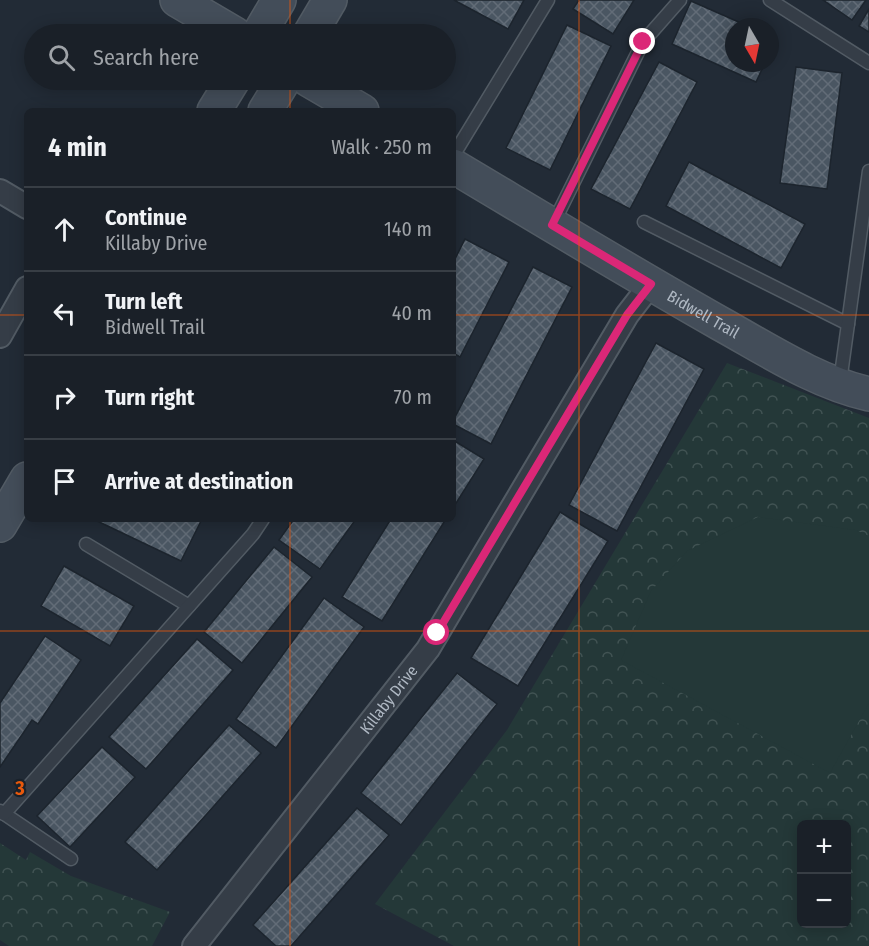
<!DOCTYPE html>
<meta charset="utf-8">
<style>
:root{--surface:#1a2028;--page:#232830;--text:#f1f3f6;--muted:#9fa3a8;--line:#383e45}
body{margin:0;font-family:"Fira Sans Condensed",sans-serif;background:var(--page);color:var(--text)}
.controls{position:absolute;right:18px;bottom:18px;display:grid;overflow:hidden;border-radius:9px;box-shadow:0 3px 15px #0003}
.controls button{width:54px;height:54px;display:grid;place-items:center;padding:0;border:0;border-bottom:2px solid var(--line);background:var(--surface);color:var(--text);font:30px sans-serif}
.compass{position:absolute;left:725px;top:18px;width:54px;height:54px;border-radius:50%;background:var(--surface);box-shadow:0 3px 15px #0003;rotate:171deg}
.stop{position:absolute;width:18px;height:18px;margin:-14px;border:4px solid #db2777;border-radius:50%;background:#fff}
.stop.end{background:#db2777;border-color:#fff;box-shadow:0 2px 6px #0008}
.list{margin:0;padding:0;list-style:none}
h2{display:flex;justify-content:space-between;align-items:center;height:78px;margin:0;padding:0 24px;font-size:26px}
h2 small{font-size:20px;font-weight:400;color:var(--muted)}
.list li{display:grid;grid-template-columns:39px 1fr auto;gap:18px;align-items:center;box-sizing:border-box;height:84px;padding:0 24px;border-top:2px solid var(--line)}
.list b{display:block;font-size:22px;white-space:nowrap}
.list p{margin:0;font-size:20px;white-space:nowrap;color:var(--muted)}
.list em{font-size:20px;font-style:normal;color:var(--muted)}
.icon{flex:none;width:33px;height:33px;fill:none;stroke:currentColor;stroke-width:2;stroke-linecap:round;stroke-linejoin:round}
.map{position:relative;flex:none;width:869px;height:946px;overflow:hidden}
.search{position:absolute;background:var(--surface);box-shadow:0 3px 15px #0003;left:24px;top:24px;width:432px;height:66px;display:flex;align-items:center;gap:15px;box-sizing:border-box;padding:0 21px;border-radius:33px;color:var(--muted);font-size:22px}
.panel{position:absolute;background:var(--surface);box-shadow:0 3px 15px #0003;left:24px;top:108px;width:432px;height:414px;border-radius:9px}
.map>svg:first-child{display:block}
.forest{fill:url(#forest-crowns);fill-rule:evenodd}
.pitch{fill:#243838}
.building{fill:url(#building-cross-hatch);stroke:#1c242d;stroke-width:1.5}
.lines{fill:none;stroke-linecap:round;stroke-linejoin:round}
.lane-casing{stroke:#525b64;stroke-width:15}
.street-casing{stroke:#525b64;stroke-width:26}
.secondary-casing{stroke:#525b64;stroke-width:36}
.lane{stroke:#353d47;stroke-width:12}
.street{stroke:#353d47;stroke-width:22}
.secondary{stroke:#434d59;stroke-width:33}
.route{stroke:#db2777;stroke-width:8}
.grid{fill:none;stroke:#e8590c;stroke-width:1.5;stroke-opacity:0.55}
.labels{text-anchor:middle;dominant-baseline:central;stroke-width:4.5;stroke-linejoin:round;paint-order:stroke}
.street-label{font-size:16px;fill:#afb8c3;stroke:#1a222b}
.grid-label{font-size:20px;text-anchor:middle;font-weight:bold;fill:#e8590c;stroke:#1a222b;stroke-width:4.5;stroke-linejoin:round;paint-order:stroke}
</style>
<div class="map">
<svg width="869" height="946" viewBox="0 0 869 946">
<defs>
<pattern id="forest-crowns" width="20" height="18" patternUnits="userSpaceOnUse" patternTransform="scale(1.5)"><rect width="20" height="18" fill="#243838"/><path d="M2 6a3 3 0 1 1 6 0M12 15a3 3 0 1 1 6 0" fill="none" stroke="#415353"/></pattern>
<pattern id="building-cross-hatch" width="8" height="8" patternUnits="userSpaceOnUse" patternTransform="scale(1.5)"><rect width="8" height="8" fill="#4a5662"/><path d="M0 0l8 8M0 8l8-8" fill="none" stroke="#626c77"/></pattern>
</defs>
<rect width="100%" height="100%" fill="#222b36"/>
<!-- forest -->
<g class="forest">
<path d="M727,363L869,418V946H454L375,904L507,730ZM802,824H846V924H802Z"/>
<path d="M0,843L26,860L30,852L71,876L170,912L152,946H9L0,940Z"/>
</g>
<!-- pitch -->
<path class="pitch" d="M758,517L855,530L869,536V703L830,773L621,660L651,591L687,551Z"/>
<!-- building -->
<g class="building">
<path d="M454,0H524L508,29Z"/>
<path d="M579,0H634L613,34L573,9Z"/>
<path d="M823,0H866L852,20Z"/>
<path d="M691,1L750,27H734V63H765L756,82L672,44Z"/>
<path d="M869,9V32L859,26Z"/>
<path d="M567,25L611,46L550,170L506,148Z"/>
<path d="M659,62L697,82L630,209L591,189Z"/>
<path d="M796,67L842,73L827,189L780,183Z"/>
<path d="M689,162L805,224L781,268L666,206Z"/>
<path d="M465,239L509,262L460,357L453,353V263Z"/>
<path d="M533,267L572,287L491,444L453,424V421Z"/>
<path d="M656,343L704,369L617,531L569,505Z"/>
<path d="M453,440L484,459L453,508Z"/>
<path d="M560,512L608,541L518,686L471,658Z"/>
<path d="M93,519H202L181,561Z"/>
<path d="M294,519H356L320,569L279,540Z"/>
<path d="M391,519H446L382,621L342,597Z"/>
<path d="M274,547L312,577L242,663L204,632Z"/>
<path d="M64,566L134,606L110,646L41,606Z"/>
<path d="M324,598L364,627L276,748L236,719Z"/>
<path d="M45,636L81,660L38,724L32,720L0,767V703Z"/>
<path d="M197,639L233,670L146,769L109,737Z"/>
<path d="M457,673L497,704L401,825L361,793Z"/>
<path d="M229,725L261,753L157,870L125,842Z"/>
<path d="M102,747L135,777L70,847L37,816Z"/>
<path d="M357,808L389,835L291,946H276L253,925Z"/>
</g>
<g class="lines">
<defs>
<g id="lane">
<path d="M770,0L869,63"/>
<path d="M453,156L548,0"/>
<path d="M644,222L848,324"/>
<path d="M553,224L643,42L680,0"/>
<path d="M840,382L869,171"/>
<path d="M86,544L189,606"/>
<path d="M0,811L71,859"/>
<path d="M4,814L253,534L263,519"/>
</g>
<g id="street">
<path d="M0,191L27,207"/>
<path d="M0,336L27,288"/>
<path id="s1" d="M194,946L428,649L627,315L651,284"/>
</g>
<g id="secondary">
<path d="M177,0L235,34"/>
<path d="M259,34L279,0"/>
<path d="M310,34L330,0"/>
<path d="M309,80L362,111"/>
<path d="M214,111L233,80"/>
<path d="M265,111L284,80"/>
<path id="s2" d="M453,166C542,219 631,273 721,324C768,350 816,382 869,394"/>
<path d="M0,525L27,479"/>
</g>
</defs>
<!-- lane casing -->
<use href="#lane" class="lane-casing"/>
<!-- street casing -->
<use href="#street" class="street-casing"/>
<!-- secondary casing -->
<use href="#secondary" class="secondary-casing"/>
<!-- lane -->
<use href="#lane" class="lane"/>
<!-- street -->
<use href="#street" class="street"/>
<!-- secondary -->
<use href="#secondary" class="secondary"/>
</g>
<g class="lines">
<!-- route -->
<path class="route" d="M437,633L627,315L651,284L552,225L643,42"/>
</g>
<!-- grid -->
<path class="grid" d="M290,0V34M579,0V946M290,80V111M0,315H27M453,315H869M290,519V946M0,631H869"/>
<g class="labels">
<!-- street labels -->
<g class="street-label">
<text stroke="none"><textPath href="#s2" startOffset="291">Bidwell Trail</textPath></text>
<text stroke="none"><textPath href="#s1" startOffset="314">Killaby Drive</textPath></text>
</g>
</g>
<g class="grid-label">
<text x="20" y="795">3</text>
</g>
</svg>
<div class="controls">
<button>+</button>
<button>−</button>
</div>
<svg class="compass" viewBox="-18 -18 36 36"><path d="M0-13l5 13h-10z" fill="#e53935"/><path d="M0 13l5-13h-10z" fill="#9fa3a8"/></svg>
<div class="stop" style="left:437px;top:633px"></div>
<div class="stop end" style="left:643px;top:42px"></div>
<div class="search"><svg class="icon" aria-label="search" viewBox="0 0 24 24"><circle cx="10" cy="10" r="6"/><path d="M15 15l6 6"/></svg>Search here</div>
<section class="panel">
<h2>4 min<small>Walk · 250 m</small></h2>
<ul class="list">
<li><svg class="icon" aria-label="ahead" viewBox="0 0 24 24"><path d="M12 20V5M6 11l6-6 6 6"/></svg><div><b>Continue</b><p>Killaby Drive</p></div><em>140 m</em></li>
<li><svg class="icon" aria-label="left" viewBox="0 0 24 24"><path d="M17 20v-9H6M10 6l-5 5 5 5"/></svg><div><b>Turn left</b><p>Bidwell Trail</p></div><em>40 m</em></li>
<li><svg class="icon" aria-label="right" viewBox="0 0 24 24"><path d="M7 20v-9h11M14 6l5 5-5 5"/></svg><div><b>Turn right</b></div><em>70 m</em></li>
<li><svg class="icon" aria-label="arrive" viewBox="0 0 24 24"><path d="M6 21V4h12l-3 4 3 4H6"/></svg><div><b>Arrive at destination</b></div></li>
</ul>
</section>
</div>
